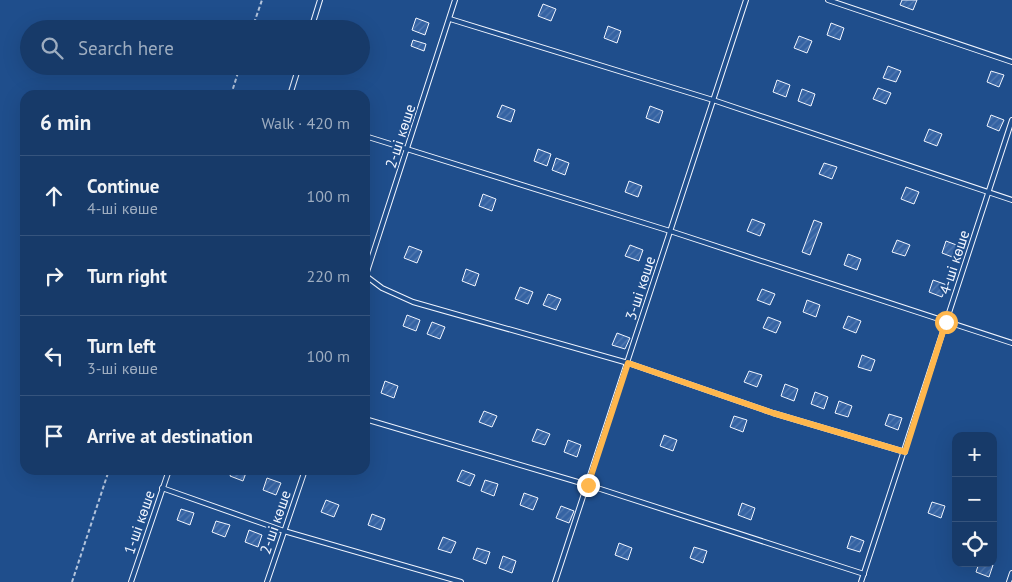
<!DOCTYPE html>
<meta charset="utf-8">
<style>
:root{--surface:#173a69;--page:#244571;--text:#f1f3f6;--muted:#9eadc0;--line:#36547d}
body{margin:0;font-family:"PT Sans",sans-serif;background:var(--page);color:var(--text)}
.controls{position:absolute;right:15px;bottom:15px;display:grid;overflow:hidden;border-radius:10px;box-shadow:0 5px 20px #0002}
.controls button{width:45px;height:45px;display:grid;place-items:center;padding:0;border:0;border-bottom:1px solid var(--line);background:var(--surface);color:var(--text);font:25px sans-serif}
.stop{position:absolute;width:15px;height:15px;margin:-11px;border:4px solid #ffb74d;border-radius:50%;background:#fff}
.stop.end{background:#ffb74d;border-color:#fff;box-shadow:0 1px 5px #0008}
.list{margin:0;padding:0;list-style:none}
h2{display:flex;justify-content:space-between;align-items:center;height:65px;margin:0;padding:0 20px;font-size:21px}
h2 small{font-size:16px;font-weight:400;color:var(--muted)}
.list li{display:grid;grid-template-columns:32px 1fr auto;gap:15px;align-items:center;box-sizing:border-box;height:80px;padding:0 20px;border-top:1px solid var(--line)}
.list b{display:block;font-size:19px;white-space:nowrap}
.list p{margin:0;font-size:16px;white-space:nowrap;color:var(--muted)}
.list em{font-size:16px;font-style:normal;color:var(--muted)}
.icon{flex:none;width:28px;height:28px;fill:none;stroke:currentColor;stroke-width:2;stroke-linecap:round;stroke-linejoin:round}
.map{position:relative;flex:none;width:1012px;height:582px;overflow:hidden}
.search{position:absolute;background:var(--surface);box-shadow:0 5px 20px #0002;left:20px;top:20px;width:350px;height:55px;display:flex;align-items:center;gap:12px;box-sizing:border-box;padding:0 18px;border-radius:28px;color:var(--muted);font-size:19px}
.panel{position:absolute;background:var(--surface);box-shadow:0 5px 20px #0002;left:20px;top:90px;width:350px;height:385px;border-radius:15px}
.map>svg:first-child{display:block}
.building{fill:url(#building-hatch);stroke:#f2f6ff}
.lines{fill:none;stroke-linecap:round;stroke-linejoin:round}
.lane-casing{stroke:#f2f6ff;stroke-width:6}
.path{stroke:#b3c4dc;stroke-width:2;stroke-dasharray:4 2.5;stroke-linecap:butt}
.lane{stroke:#1f4e8c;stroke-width:4}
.route{stroke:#ffb74d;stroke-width:6}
.labels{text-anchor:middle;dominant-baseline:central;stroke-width:4;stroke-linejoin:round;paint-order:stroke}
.street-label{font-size:15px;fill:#f2f6ff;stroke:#1f4e8c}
</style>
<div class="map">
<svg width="1012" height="582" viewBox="0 0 1012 582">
<defs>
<pattern id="building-hatch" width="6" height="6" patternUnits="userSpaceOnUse" patternTransform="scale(1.25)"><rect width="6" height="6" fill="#3563a3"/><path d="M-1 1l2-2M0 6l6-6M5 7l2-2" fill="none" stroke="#537ab1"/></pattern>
</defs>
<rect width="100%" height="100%" fill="#1f4e8c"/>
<!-- building -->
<g class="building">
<path d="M902,0H917L913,10L900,5Z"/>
<path d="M543,4L556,9L551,21L538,16Z"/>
<path d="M416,18L429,23L425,35L412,30Z"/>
<path d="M831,23L844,28L840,40L827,35Z"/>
<path d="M608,26L621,31L617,43L604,38Z"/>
<path d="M799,36L812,41L807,53L794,48Z"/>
<path d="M413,40L426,44L424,51L411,46Z"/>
<path d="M888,66L901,71L896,82L883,78Z"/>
<path d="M991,71L1004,75L999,87L987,82Z"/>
<path d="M777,80L790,85L786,97L773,92Z"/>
<path d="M878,88L891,93L886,104L873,99Z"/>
<path d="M802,89L815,94L811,106L798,101Z"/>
<path d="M502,105L515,110L511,122L497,117Z"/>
<path d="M650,106L663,111L659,123L646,118Z"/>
<path d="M991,115L1004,120L999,131L987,126Z"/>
<path d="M929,129L942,134L937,146L924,141Z"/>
<path d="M538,149L551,154L547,166L534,161Z"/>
<path d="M556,158L569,163L565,175L552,170Z"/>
<path d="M824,163L837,167L832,179L819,174Z"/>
<path d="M629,181L642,186L638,197L625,192Z"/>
<path d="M906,187L919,192L914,204L901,199Z"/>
<path d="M483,194L496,199L492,211L479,206Z"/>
<path d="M752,219L765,224L760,236L747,231Z"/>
<path d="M814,220L822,223L810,255L802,252Z"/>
<path d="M897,240L910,245L905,256L892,252Z"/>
<path d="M946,241L959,246L955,258L942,253Z"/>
<path d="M630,245L643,250L639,261L625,256Z"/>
<path d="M409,246L422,251L417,263L404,258Z"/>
<path d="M848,254L861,259L857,270L844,265Z"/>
<path d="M466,269L479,274L475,286L462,281Z"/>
<path d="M933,280L947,285L942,297L929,292Z"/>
<path d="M520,287L533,292L528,304L515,299Z"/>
<path d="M762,289L775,294L770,305L757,300Z"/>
<path d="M548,294L561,299L556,310L543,305Z"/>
<path d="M807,300L820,305L816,317L803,312Z"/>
<path d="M407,315L420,320L416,331L403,326Z"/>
<path d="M848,316L861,321L856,333L843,328Z"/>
<path d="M768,317L781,322L776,333L763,328Z"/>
<path d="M432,322L445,327L440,339L427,334Z"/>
<path d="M617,333L630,338L625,349L612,345Z"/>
<path d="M862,355L875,360L871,371L858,367Z"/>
<path d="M749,371L762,375L757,387L744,382Z"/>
<path d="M385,381L398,386L394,398L381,393Z"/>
<path d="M785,384L798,389L794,401L781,396Z"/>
<path d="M815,392L828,397L824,409L811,404Z"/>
<path d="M839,401L852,406L848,417L835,413Z"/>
<path d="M484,411L497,416L492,427L479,422Z"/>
<path d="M889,414L902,418L898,430L885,425Z"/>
<path d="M734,416L747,420L743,432L730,427Z"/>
<path d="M537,429L550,434L545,445L532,441Z"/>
<path d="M664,435L677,440L673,451L660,446Z"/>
<path d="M568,440L581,445L577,457L564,452Z"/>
<path d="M232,470H247L243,481L230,476Z"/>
<path d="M462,470L475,475L470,486L457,481Z"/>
<path d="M267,478L281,483L276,495L263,490Z"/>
<path d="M485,480L498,484L494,496L481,491Z"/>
<path d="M524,493L538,498L533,510L520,505Z"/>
<path d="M326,500L339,505L334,517L321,512Z"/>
<path d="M932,502L945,506L941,518L928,513Z"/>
<path d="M742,503L755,508L751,520L738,515Z"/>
<path d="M561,506L574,511L569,523L556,518Z"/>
<path d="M181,509L194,513L190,525L177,520Z"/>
<path d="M372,514L385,519L381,530L368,525Z"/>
<path d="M216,521L230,525L225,537L212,532Z"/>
<path d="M249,530L262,535L258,547L245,542Z"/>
<path d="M851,536L864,541L860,552L847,548Z"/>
<path d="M443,537L456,542L451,553L438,549Z"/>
<path d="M619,543L632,548L628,560L615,555Z"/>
<path d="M694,547L707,551L703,563L690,558Z"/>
<path d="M477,548L490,552L486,564L473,559Z"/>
<path d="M503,556L516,561L512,573L499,568Z"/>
<path d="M979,563L993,565L989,577L976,572Z"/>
</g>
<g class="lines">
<defs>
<g id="lane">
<path d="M828,0L1012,62"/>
<path d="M450,19L713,100L1012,200"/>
<path d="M311,29L320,0"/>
<path d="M290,95L299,66"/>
<path d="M365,136L670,231L1012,343"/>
<path d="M366,276L382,288L413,302L628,363L773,413L905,452"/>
<path d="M365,278L455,0"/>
<path d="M365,419L588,485L864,574"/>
<path d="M162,488L284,531L461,582"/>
<path d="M131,582L169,470"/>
<path d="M267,582L305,470"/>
<path d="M555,582L746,0"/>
<path d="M861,582L1012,120"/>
<path d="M1009,582L1012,573"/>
</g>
</defs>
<!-- lane casing -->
<use href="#lane" class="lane-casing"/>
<!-- path -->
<g class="path">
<path d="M252,29L262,0"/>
<path d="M231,95L240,66"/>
<path d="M72,582L109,470"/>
</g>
<!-- lane -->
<use href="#lane" class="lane"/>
</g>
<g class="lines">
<!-- route -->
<path class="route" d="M588,485L628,363L773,413L905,452L946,322"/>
</g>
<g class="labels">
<!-- street labels -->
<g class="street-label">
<text transform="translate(400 136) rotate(-72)">2-ші көше</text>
<text transform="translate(954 262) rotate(-72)">4-ші көше</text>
<text transform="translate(640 288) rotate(-72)">3-ші көше</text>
<text transform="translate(139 522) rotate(-71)">1-ші көше</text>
<text transform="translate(275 522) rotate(-71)">2-ші көше</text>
</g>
</g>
</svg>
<div class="controls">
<button>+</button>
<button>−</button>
<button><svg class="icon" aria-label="locate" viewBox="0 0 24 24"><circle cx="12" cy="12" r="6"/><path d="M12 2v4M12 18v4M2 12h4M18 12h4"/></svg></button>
</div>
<div class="stop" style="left:946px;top:322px"></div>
<div class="stop end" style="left:588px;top:485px"></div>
<div class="search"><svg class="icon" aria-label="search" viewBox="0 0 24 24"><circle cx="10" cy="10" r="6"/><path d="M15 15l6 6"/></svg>Search here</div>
<section class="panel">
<h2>6 min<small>Walk · 420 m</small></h2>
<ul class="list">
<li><svg class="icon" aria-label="ahead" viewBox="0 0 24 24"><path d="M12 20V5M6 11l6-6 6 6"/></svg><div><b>Continue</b><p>4-ші көше</p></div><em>100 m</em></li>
<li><svg class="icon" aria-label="right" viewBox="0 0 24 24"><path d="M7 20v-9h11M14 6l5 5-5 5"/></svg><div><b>Turn right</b></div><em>220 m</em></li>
<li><svg class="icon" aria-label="left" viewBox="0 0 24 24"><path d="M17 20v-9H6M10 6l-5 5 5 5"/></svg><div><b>Turn left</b><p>3-ші көше</p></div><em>100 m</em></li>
<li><svg class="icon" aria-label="arrive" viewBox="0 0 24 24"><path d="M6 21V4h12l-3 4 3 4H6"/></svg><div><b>Arrive at destination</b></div></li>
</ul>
</section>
</div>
